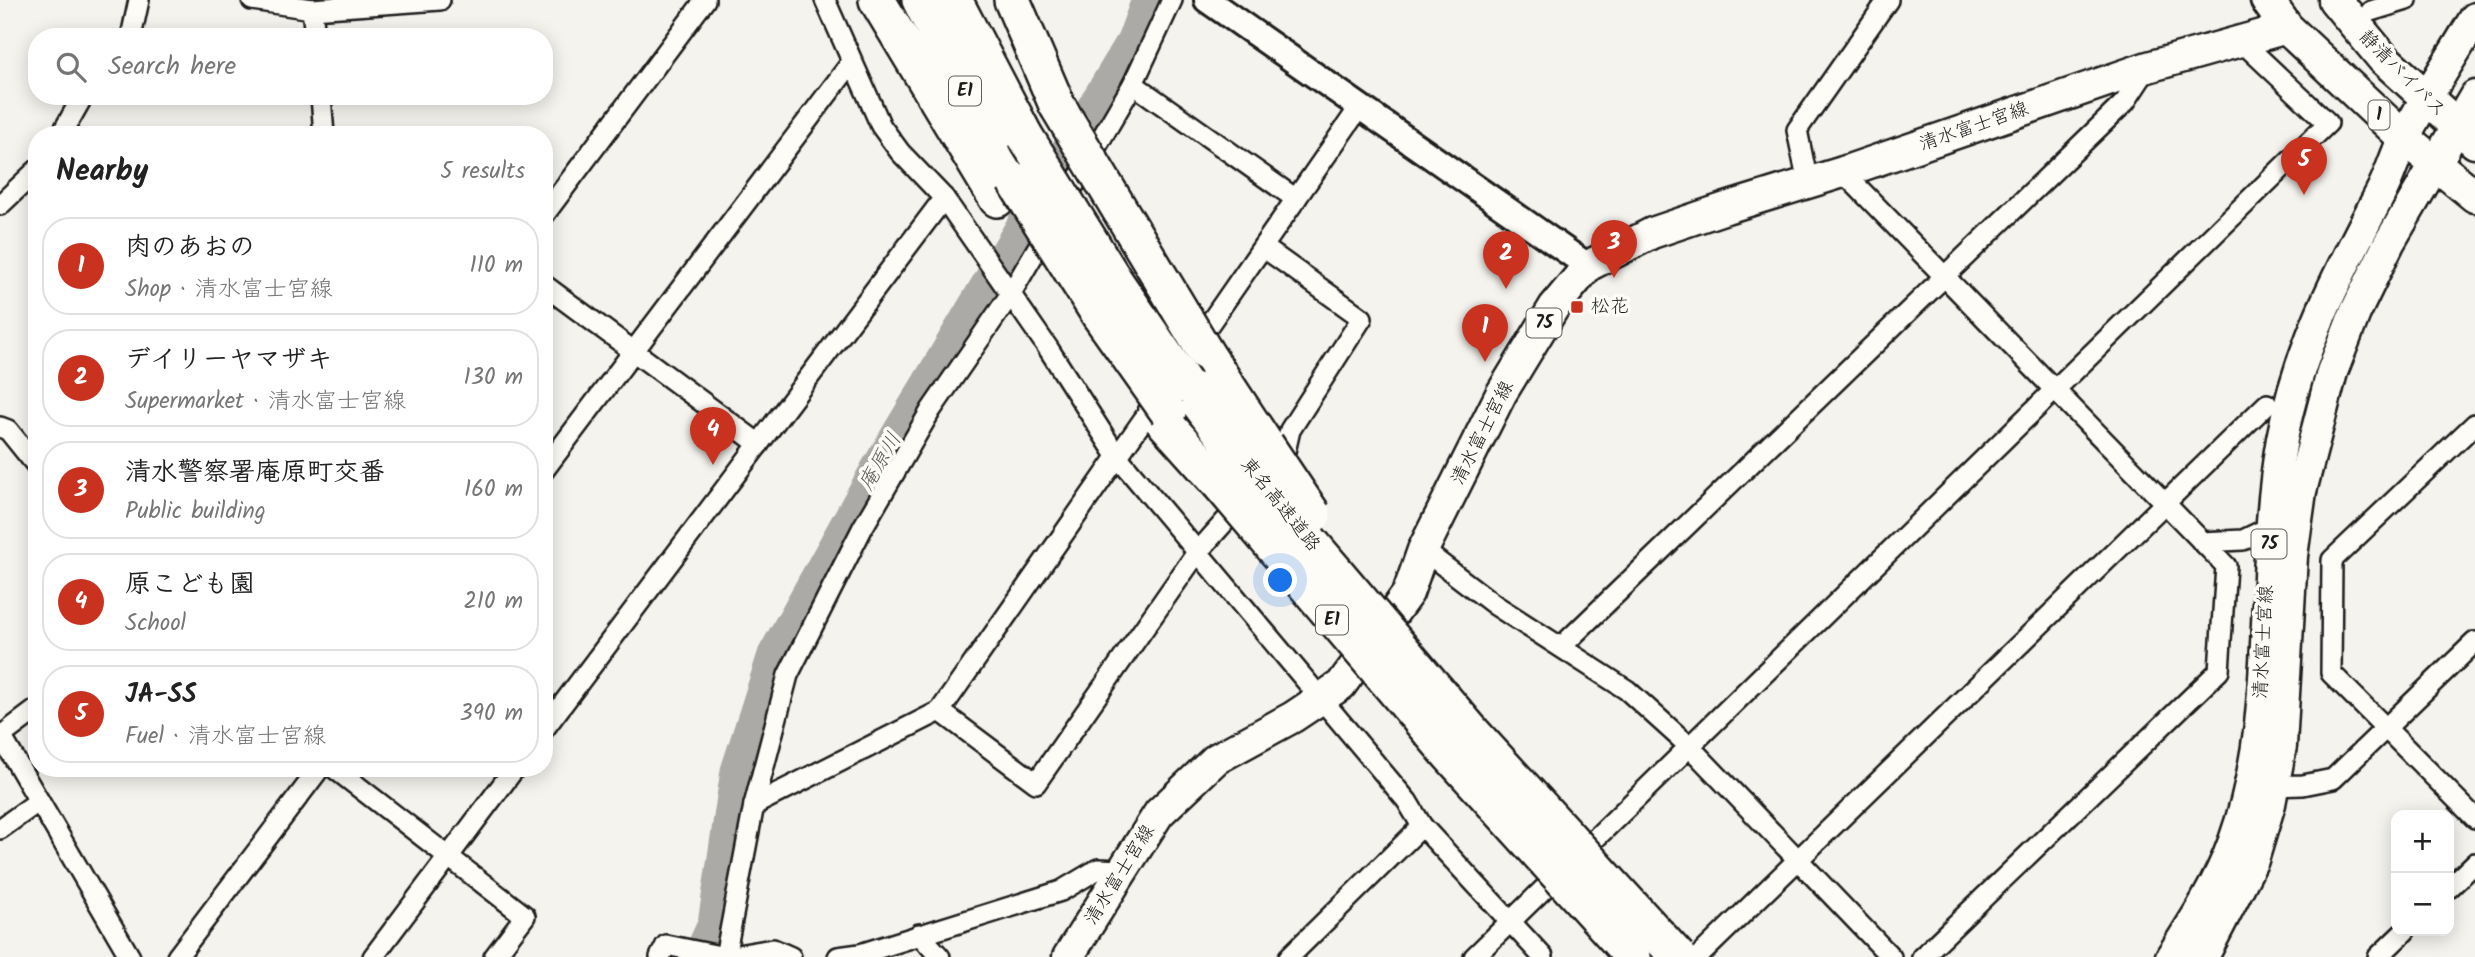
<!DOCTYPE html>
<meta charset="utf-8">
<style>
:root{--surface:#fff;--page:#f2f2f2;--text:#222;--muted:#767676;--line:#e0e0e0;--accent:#c8321e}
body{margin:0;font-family:Kalam,"Klee One",sans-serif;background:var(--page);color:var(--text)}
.controls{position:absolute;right:21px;bottom:21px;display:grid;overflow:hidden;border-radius:14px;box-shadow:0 4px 18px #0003}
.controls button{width:63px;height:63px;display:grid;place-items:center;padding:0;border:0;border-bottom:2px solid var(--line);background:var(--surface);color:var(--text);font:35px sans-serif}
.you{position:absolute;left:1281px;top:581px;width:24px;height:24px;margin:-18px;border:5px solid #fff;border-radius:50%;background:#1a73e8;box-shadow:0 0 0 10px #1a73e833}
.badge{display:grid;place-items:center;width:46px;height:46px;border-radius:50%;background:var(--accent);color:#fff;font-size:23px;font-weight:700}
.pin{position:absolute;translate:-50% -58px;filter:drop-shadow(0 2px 4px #0008)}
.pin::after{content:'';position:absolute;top:37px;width:24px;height:21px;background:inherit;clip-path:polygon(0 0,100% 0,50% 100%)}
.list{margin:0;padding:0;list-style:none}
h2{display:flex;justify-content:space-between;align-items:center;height:91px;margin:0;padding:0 28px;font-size:30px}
h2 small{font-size:23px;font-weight:400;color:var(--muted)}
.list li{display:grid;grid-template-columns:46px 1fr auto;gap:21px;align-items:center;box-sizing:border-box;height:98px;margin:0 14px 14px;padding:0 14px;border:2px solid var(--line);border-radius:28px}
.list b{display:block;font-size:26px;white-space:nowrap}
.list p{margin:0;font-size:23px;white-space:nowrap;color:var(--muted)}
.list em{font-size:23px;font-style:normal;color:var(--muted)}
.icon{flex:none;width:38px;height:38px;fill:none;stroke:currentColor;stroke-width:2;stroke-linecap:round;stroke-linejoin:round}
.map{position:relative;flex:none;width:2475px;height:957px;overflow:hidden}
.search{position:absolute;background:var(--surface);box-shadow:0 4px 18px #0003;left:28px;top:28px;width:525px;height:77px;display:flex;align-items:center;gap:18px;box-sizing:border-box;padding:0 24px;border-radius:28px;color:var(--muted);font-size:26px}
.panel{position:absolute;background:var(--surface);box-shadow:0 4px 18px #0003;left:28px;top:126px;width:525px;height:651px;border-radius:28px}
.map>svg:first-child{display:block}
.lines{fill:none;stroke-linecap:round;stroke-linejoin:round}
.river{stroke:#abaaa6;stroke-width:33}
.minor-casing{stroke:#1c1c1c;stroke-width:24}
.tertiary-casing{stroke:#1c1c1c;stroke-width:30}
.primary-casing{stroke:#1c1c1c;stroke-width:35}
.trunk-casing{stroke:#1c1c1c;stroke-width:37}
.motorway-casing{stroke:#1c1c1c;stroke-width:40}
.minor{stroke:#fdfcf7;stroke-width:19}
.tertiary{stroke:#fdfcf7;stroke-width:24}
.primary{stroke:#fdfcf7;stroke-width:30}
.trunk{stroke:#fdfcf7;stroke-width:32}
.motorway{stroke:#fdfcf7;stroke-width:35}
.motorway-bridge-casing{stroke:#1c1c1c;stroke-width:40;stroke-linecap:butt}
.motorway-bridge{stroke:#fdfcf7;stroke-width:35}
.poi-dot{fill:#c8321e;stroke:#fdfcf7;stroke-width:2.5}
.labels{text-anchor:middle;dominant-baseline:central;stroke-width:7;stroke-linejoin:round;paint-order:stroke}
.shield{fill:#fdfcf7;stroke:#605f5e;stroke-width:2}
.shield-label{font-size:18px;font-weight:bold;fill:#1c1c1c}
.street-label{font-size:19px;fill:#1c1c1c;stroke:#fdfcf7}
.poi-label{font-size:19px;fill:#1c1c1c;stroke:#fdfcf7;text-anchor:start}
.water-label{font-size:21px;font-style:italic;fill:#5c5c5a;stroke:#fdfcf7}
</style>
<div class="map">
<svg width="2475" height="957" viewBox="0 0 2475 957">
<rect width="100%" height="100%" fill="#f4f3ee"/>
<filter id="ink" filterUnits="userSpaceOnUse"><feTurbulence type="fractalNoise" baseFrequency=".0143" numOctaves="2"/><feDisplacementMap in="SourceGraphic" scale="14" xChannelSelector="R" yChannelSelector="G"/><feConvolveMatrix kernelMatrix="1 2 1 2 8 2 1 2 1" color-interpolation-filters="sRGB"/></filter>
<g filter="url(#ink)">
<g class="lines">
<!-- river -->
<path class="river" d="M699,957L714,924L737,771L774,655L877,469L1133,41L1148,0"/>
<defs>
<g id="minor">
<path d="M252,0L312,9L440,0"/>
<path d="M825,0L881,126L900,152L944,198L1048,348L1117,456L1407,801L1422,826L1543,957"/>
<path d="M312,9L315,37"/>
<path d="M2371,11L2407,0"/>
<path d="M131,37L139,0"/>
<path d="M1133,84L1296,199"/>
<path d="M321,96L324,135"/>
<path d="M61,135L83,96"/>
<path d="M1843,172L2226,566L2219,671L1922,957"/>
<path d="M1808,183L1797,130L1888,0"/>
<path d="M0,205L37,170"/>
<path d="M544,215L705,0"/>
<path d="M1263,247L1362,318L1290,430L1284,456L1274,467"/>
<path d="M544,285L759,444"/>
<path d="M1194,346L1361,105"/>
<path d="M2475,424L2332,560L2331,673L2475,818"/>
<path d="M0,427L8,430L37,466"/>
<path d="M544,470L851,63"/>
<path d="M2202,542L2243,540L2270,527"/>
<path d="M1423,550L1495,605L1627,690L1689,746L1891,957"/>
<path d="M1562,646L2125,102L2148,67"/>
<path d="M940,711L1036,783L1196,554L1245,499"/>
<path d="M544,729L944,198"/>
<path d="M0,734L130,957"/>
<path d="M1,736L37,709"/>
<path d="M334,768L525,916L494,957"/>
<path d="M2274,786L2303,785L2333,779L2475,642"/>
<path d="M754,805L940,711L1157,400"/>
<path d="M0,829L39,801"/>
<path d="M2449,888L2475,863"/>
<path d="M919,934L940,957"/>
<path d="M177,957L320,768"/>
<path d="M373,957L515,768"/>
<path d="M660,957L666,945L725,957L773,949L791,957"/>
<path d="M725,957L754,805L788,675L863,527L931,410L1010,295L1133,84L1172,0"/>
<path d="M838,957L860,954L1061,891L1098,869L1123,870"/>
<path d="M1289,957L1422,826"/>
<path d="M1474,957L2328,123L2241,41"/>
<path d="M1698,957L2267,404"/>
<path d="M2378,957L2405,931"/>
</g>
<path id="tertiary" d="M1207,0L1588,266"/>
<g id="primary">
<path d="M1068,957L1159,813L1216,759L1293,717L1341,685L1408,593L1423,550L1501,394L1554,307L1588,266L1652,233L1726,208L1843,172L2148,67L2287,28"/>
<path d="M2171,957C2195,920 2219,883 2234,841C2280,713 2258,571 2282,439C2299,347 2338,275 2380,194C2390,176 2395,155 2405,136C2426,96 2452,57 2475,18"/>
<path d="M2203,957L2253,860L2270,804L2281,746L2292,556L2301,491L2332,372L2355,313L2389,243L2475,96"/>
</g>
<g id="trunk">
<path d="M2267,0L2287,28L2404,138L2475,196"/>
<path d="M2335,0L2383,58L2475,142"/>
</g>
<g id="motorway">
<path d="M877,0L997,199"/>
<path d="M920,0L973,106L1014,180"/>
<path d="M954,0L1025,136"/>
<path d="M1012,0L1057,105"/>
<path d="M1205,352L1266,445"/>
<path d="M1185,384L1245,465"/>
<path d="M1156,413L1219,483"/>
</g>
</defs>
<!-- minor casing -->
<use href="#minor" class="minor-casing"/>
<!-- tertiary casing -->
<use href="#tertiary" class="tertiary-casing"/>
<!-- primary casing -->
<use href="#primary" class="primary-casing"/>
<!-- trunk casing -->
<use href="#trunk" class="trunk-casing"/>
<!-- motorway casing -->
<use href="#motorway" class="motorway-casing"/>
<!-- minor -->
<use href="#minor" class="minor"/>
<!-- tertiary -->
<use href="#tertiary" class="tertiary"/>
<!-- primary -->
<use href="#primary" class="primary"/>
<!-- trunk -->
<use href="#trunk" class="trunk"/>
<!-- motorway -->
<use href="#motorway" class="motorway"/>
<defs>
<g id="motorway-bridge">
<path d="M1057,105L1205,352"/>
<path d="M1025,136L1113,278L1185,384"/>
<path d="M1014,180L1100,316L1168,412"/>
<path d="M1266,445L1313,515"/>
<path d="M1245,465L1473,733L1678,957"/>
<path d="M1219,483L1449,754L1633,957"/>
</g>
</defs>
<!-- motorway-bridge casing -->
<use href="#motorway-bridge" class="motorway-bridge-casing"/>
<!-- motorway-bridge -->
<use href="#motorway-bridge" class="motorway-bridge"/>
</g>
</g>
<!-- markers -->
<rect class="poi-dot" x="1570" y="300" width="14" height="14" rx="3.5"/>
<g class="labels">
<!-- shield labels -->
<g class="shield">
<rect x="949" y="76.5" width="32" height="29" rx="5"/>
<rect x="2368.5" y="100.5" width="21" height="29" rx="5"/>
<rect x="1526.5" y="308.5" width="35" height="29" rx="5"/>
<rect x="2251.5" y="529.5" width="35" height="29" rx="5"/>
<rect x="1316" y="605.5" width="32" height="29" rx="5"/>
</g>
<g class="shield-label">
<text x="965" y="91">E1</text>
<text x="2379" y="115">1</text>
<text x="1544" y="323">75</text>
<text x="2269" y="544">75</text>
<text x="1332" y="620">E1</text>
</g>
<!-- street labels -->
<g class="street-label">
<text transform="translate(2402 74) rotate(45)">静清バイパス</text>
<text transform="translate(1974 127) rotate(-19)">清水富士宮線</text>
<text transform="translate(1483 433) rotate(-63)">清水富士宮線</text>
<text transform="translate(1280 505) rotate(51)">東名高速道路</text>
<text transform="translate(2264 642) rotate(-87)">清水富士宮線</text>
<text transform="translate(1120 875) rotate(-58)">清水富士宮線</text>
</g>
<!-- poi labels -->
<g class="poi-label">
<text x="1591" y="307">松花</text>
</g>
<!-- water labels -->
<g class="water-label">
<text transform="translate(881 462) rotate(-60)">庵原川</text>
</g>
</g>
</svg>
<div class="controls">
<button>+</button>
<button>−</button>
</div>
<div class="you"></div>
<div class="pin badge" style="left:1485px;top:362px">1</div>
<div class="pin badge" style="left:1506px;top:289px">2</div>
<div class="pin badge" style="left:1614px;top:278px">3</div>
<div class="pin badge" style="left:713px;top:465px">4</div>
<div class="pin badge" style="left:2304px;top:195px">5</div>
<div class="search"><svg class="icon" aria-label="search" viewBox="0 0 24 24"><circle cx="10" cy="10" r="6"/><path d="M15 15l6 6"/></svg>Search here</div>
<section class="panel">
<h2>Nearby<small>5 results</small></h2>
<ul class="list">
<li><span class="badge">1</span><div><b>肉のあおの</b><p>Shop · 清水富士宮線</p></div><em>110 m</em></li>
<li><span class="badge">2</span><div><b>デイリーヤマザキ</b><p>Supermarket · 清水富士宮線</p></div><em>130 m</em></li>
<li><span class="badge">3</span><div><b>清水警察署庵原町交番</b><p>Public building</p></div><em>160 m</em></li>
<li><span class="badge">4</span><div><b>原こども園</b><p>School</p></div><em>210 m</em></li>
<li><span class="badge">5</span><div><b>JA-SS</b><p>Fuel · 清水富士宮線</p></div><em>390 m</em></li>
</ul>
</section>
</div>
